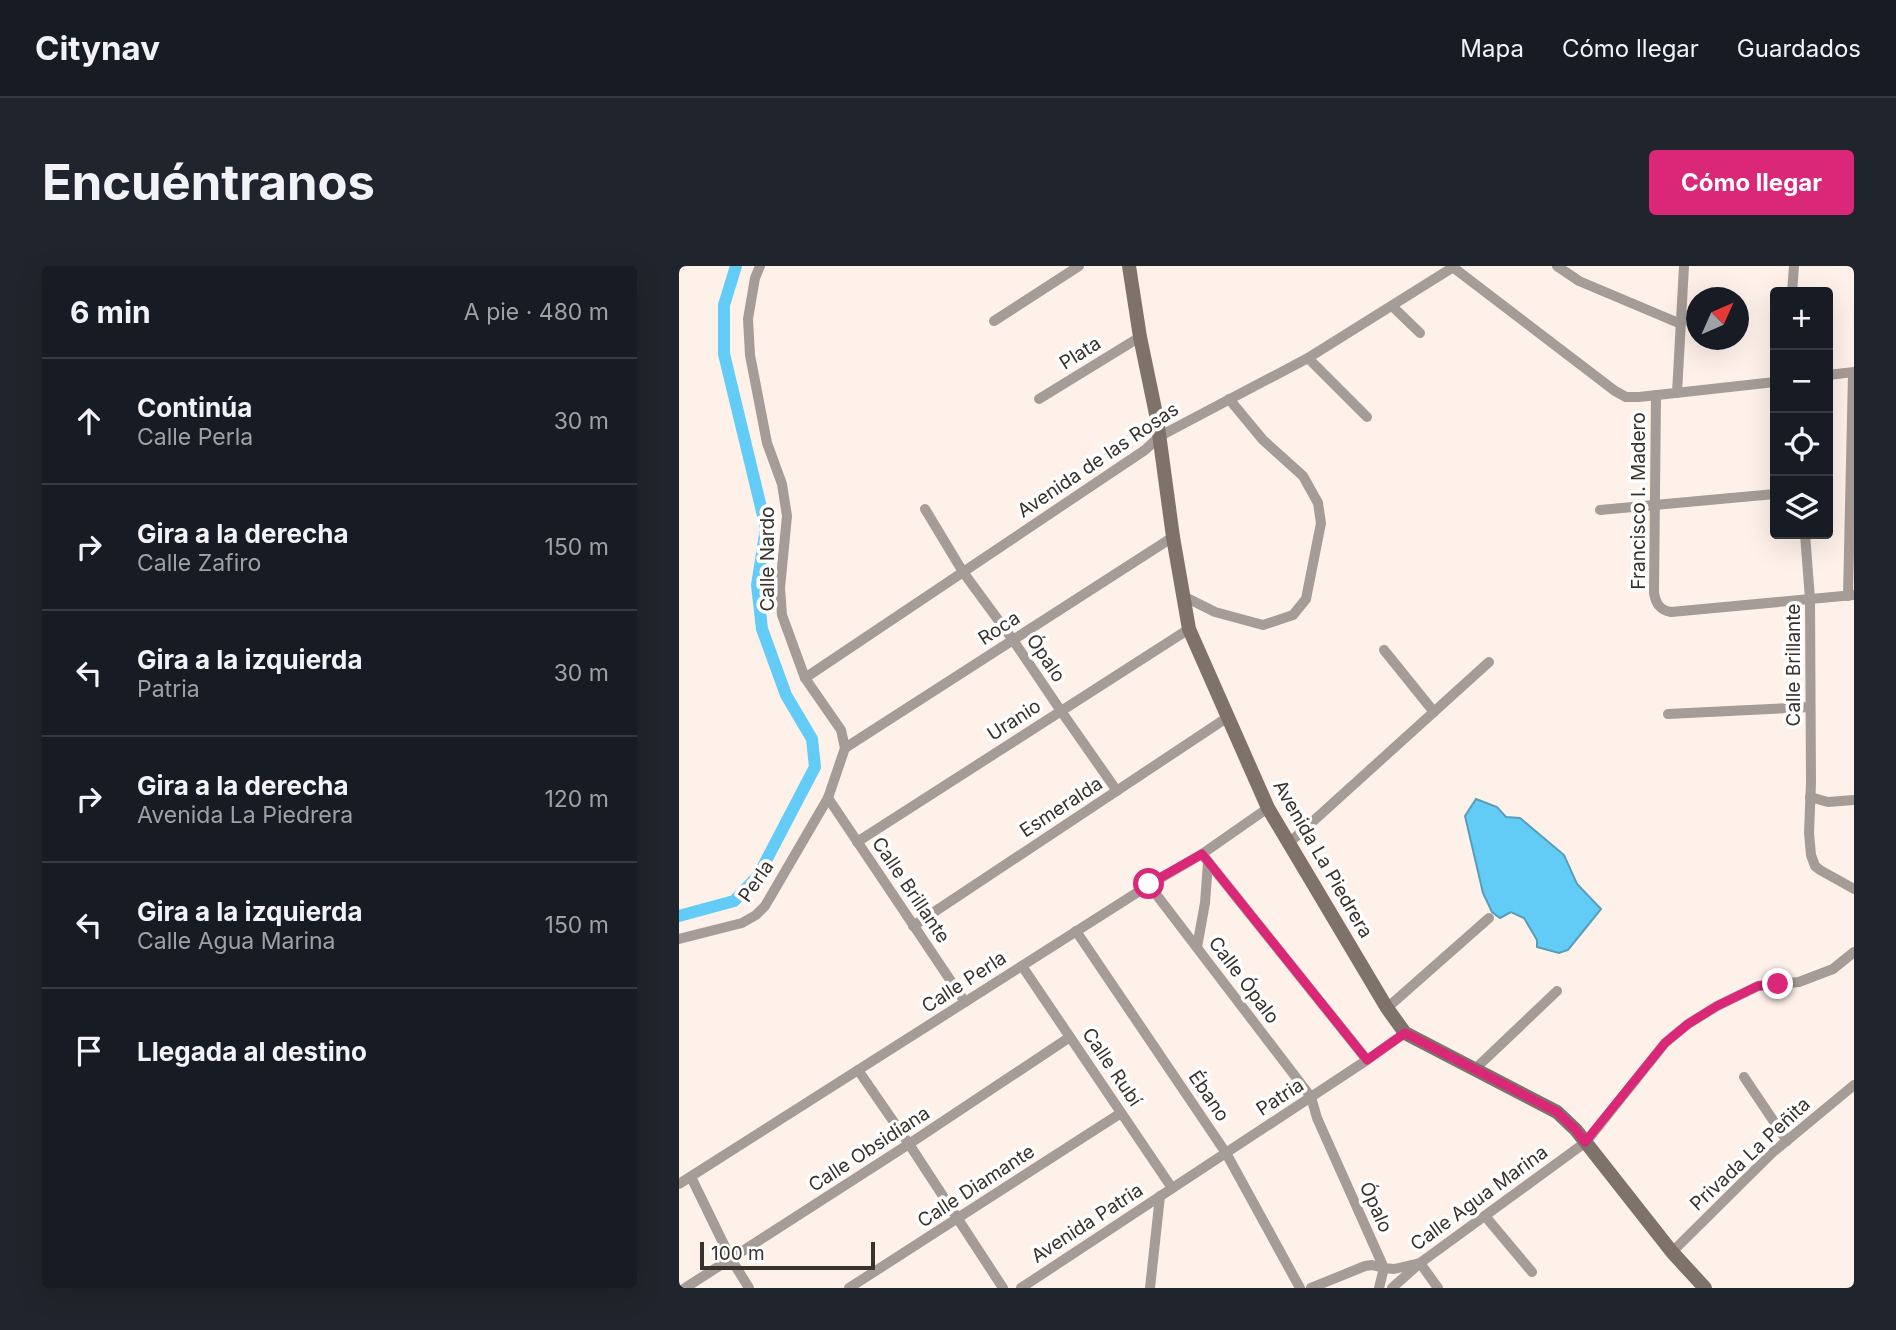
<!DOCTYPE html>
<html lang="es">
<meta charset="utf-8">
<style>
:root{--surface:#171b24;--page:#20242c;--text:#f1f3f6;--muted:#9ea1a6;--line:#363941;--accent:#db2777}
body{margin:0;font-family:Inter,sans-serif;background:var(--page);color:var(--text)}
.controls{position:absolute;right:21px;top:21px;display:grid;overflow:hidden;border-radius:7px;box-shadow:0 7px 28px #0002}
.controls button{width:63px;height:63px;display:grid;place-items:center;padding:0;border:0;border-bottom:2px solid var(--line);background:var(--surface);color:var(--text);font:35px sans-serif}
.compass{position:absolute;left:1007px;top:21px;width:63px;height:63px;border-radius:50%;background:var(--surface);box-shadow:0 7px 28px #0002;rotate:45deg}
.scale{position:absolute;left:21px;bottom:18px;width:175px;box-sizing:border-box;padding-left:7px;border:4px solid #39312c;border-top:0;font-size:19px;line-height:24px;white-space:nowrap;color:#39312c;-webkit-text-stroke:5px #fff;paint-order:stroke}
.stop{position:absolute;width:21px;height:21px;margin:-16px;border:5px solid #db2777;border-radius:50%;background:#fff}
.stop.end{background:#db2777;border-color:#fff;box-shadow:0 2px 7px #0008}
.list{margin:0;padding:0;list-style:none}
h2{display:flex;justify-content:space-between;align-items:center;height:91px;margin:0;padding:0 28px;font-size:30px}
h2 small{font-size:23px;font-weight:400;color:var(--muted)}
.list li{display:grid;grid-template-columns:46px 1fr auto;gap:21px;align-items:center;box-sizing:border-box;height:126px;padding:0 28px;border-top:2px solid var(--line)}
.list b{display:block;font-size:26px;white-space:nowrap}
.list p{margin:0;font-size:23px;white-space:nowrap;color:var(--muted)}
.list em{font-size:23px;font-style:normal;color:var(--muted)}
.icon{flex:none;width:38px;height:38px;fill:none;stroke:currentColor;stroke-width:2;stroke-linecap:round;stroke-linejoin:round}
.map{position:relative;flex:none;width:1175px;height:1022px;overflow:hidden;border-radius:7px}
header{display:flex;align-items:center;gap:42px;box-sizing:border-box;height:98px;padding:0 35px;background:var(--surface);border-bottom:2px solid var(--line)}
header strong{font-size:33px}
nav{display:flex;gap:38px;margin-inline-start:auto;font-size:24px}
.intro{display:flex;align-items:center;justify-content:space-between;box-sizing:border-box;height:168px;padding:0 42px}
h1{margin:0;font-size:49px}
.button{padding:18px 32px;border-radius:7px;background:var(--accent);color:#fff;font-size:24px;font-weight:700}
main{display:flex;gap:42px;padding:0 42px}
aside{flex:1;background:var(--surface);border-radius:7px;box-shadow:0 7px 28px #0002}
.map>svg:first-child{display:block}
.water{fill:#63ccf6;stroke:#569eb9;stroke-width:2}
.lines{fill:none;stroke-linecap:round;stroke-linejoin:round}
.canal{stroke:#63ccf6;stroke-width:12}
.street{stroke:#a59c97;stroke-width:10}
.secondary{stroke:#7e726b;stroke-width:14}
.route{stroke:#db2777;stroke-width:9}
.labels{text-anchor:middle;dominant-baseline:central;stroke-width:7;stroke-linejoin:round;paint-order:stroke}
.street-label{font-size:19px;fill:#39312c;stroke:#fff}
</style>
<header>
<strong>Citynav</strong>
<nav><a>Mapa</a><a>Cómo llegar</a><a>Guardados</a></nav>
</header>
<div class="intro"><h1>Encuéntranos</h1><a class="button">Cómo llegar</a></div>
<main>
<aside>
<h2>6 min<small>A pie · 480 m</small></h2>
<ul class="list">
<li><svg class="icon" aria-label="ahead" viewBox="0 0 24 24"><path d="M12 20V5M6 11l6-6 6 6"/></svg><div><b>Continúa</b><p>Calle Perla</p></div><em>30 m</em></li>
<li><svg class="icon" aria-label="right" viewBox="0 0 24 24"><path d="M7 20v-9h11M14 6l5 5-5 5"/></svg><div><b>Gira a la derecha</b><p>Calle Zafiro</p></div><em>150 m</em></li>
<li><svg class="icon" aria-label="left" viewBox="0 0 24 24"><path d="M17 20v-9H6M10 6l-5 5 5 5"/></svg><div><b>Gira a la izquierda</b><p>Patria</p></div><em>30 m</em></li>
<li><svg class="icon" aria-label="right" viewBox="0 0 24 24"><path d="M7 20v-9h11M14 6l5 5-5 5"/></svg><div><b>Gira a la derecha</b><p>Avenida La Piedrera</p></div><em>120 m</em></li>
<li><svg class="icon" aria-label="left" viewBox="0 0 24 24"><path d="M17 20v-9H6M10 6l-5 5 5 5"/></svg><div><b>Gira a la izquierda</b><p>Calle Agua Marina</p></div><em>150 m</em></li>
<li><svg class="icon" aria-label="arrive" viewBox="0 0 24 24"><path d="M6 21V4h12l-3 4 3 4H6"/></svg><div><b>Llegada al destino</b></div></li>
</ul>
</aside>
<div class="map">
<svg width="1175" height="1022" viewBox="0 0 1175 1022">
<rect width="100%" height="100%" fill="#fef1ea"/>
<!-- water -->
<path class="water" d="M797,533L818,541L827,551L841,552L885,589L898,618L922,643L889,684L880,687L858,681V674L845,652L832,646L821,652L813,646L804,627L786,550Z"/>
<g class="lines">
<!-- canal -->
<path class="canal" d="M0,650L55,635L79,610L136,501L133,473L107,429L83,363L78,319L87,262L45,88V39L57,0"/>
<!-- street -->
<g class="street">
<path d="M878,0L900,15L1002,58"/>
<path d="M775,2L936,125L947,131H960L1096,116"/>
<path d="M1113,26L1115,0"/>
<path d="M713,40L741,67"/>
<path d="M315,55L400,0"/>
<path d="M629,92L688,151"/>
<path d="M1149,109L1175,106"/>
<path d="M998,127L1005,0"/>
<path d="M977,129L975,327C977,338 981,344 992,346L1175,329"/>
<path d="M360,133L461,71"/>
<path d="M246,243L284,306L334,374L382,445L438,525"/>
<path d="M921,244L1096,228"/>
<path d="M1126,268L1131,333L1132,516L1130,567L1132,589L1136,600L1141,604L1175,623"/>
<path d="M504,330L536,346L584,359L614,349L627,333L642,257L639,237L624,210L584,174L550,133"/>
<path d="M1169,330L1174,107"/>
<path d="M705,384L755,446"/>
<path d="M126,412L466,184L481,170L629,92L776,0"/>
<path d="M989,448L1131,441"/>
<path d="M166,482L494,271"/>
<path d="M1131,531L1149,536L1175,534"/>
<path d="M149,532L286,736"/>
<path d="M178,576L510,363"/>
<path d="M610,577L810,396"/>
<path d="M523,588L688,794"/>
<path d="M470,619L632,831L638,852L705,1002L715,1003L741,997L759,1022"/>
<path d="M234,660L549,451"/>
<path d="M397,665L547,887L621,1022"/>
<path d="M0,673L63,657L77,649L86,640L149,532L166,482L162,464L126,412L103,349L101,322L108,250L103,218L88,177L71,89L69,53L76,12L81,0"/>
<path d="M518,681L526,637L529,596"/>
<path d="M343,700L493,922"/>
<path d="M708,742L810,652"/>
<path d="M796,803L878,725"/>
<path d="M179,804L230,878L324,1022"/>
<path d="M1065,811L1108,875"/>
<path d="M12,911L52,993L70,1022"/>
<path d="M0,918L470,619L523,588L589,542"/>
<path d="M806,950L853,1006"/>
<path d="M993,986L1093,887L1175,819"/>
<path d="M6,1022L230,878L391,771"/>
<path d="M170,1022L442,847"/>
<path d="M342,1022L688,794L726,767"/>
<path d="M471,1022L481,930"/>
<path d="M632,1022L686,1000L693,999L705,1002L700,1022"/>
<path d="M713,1022L741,997L907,876L986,777L1009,758L1038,740L1079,720L1120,716L1154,703L1175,686"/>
</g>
<!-- secondary -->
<path class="secondary" d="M450,0L461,71L478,153L494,271L510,363L589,542L708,742L726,767L878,846L897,864L993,986L1026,1022"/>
</g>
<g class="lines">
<!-- route -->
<path class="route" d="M470,618L523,588L688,794L726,767L878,846L897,864L906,876L986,777L1009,758L1038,740L1079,720L1099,718"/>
</g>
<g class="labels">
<!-- street labels -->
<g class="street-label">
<text transform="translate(401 87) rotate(-32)">Plata</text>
<text transform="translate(419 194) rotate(-34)">Avenida de las Rosas</text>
<text transform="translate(959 235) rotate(-90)">Francisco I. Madero</text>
<text transform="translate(88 293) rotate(-90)">Calle Nardo</text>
<text transform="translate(320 362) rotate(-33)">Roca</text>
<text transform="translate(367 392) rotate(56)">Ópalo</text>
<text transform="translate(1114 399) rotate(-90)">Calle Brillante</text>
<text transform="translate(335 454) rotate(-33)">Uranio</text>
<text transform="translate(382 541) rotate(-33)">Esmeralda</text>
<text transform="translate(644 593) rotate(60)">Avenida La Piedrera</text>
<text transform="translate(77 615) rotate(-55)">Perla</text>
<text transform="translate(232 624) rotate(56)">Calle Brillante</text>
<text transform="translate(565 714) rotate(53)">Calle Ópalo</text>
<text transform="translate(285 716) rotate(-33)">Calle Perla</text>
<text transform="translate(433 801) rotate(56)">Calle Rubí</text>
<text transform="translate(530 830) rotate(56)">Ébano</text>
<text transform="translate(601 831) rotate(-33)">Patria</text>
<text transform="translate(190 883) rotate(-33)">Calle Obsidiana</text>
<text transform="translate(1071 888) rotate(-43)">Privada La Peñita</text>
<text transform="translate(297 920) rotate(-33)">Calle Diamante</text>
<text transform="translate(800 932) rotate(-36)">Calle Agua Marina</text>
<text transform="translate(697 941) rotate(66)">Ópalo</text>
<text transform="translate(408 957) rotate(-33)">Avenida Patria</text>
</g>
</g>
</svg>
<div class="controls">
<button>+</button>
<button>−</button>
<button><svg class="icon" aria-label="locate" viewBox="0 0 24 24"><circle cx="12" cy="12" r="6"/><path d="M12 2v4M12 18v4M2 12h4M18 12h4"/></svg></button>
<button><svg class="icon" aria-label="layers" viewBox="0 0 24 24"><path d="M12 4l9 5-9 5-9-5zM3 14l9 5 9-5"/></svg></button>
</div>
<svg class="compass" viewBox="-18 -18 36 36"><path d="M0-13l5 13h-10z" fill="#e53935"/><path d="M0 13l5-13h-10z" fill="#9ea1a6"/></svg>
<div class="scale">100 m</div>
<div class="stop" style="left:470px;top:618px"></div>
<div class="stop end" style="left:1099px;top:718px"></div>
</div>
</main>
